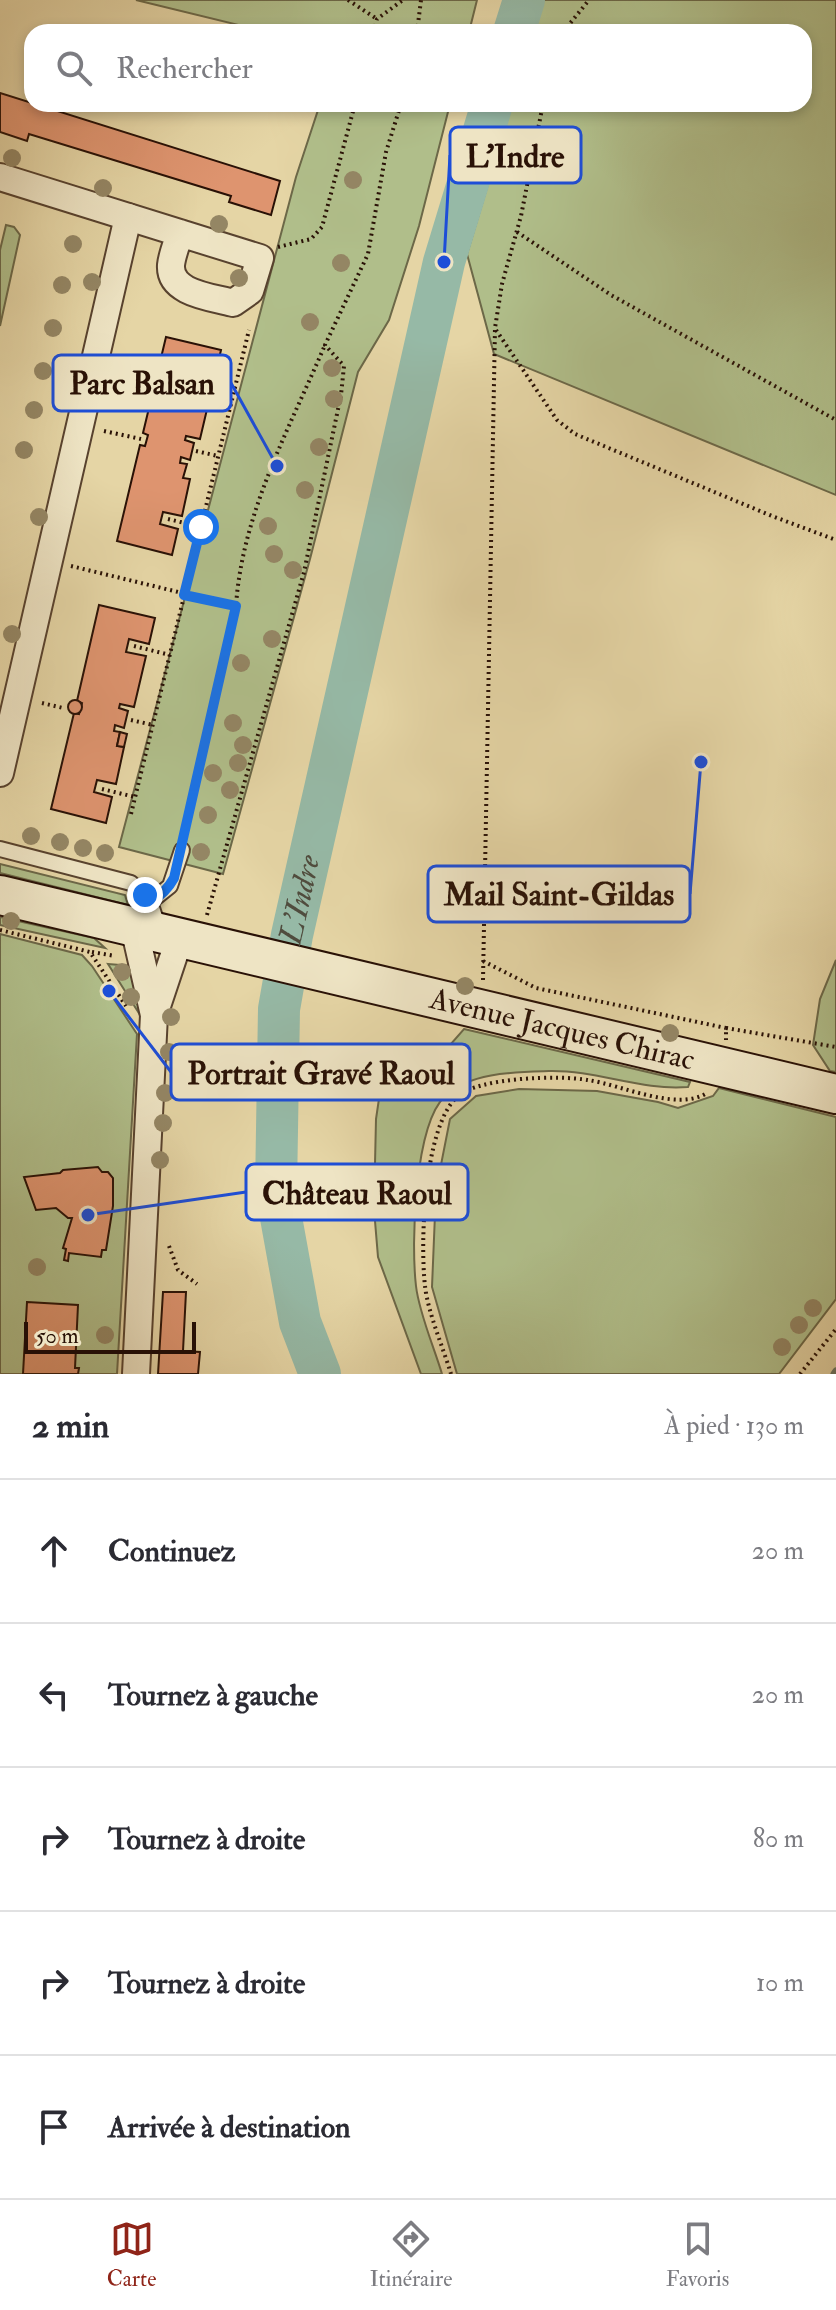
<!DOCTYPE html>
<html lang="fr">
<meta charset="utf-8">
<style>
:root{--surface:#fff;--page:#f2f2f3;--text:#2b2b33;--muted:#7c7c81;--line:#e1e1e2;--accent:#8f2418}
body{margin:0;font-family:"IM FELL Double Pica",serif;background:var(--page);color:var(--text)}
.scale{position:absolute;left:24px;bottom:20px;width:172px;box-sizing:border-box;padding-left:8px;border:4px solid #291106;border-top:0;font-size:22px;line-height:28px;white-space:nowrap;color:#291106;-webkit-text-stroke:6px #eee4c4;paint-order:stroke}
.stop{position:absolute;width:24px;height:24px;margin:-18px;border:6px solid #1a73e8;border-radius:50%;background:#fff}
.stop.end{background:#1a73e8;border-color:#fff;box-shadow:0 2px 8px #0008}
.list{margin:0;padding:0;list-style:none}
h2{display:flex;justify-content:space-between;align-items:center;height:104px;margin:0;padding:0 32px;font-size:34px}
h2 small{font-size:26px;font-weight:400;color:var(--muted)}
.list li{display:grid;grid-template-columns:52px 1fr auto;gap:24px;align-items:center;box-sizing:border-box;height:144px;padding:0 32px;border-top:2px solid var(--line)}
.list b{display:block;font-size:30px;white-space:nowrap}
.list em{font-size:26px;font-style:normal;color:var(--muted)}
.icon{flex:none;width:44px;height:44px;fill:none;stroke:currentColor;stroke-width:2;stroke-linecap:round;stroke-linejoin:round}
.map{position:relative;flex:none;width:836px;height:1374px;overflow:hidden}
.search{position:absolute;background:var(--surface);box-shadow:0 4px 12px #0003;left:24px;right:24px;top:24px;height:88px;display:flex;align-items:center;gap:20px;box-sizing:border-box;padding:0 28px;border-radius:24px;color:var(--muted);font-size:30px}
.sheet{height:824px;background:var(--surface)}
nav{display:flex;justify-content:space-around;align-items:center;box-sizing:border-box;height:112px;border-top:2px solid var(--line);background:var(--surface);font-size:22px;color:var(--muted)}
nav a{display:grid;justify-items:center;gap:4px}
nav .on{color:var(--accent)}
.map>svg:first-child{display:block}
.green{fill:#b0be8a;stroke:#6c6848;stroke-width:2}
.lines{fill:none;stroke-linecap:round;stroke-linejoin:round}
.stream{stroke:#6a7666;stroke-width:7}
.river{stroke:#96b9a6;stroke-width:42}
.building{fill:#de946f;stroke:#291106;stroke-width:2}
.service-casing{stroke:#58422e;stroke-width:18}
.minor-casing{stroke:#58422e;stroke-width:30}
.secondary-casing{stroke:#291106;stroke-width:42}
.path{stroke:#291106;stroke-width:4;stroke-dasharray:2 4;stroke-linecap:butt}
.service{stroke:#eee4c4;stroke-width:14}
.minor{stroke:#eee4c4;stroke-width:26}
.secondary{stroke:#eee4c4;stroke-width:38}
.tree{fill:#948664}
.route{stroke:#1a73e8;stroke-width:10}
.labels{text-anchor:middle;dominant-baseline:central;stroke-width:8;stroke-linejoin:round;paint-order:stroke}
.street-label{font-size:30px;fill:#291106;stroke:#eee4c4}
.water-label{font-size:32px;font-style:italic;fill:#4f4c3e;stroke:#eee4c4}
.leader{fill:none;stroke:#1d4ed8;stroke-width:3}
.callout-dot{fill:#1d4ed8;stroke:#eee4c4;stroke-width:3}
.callout{fill:#eee4c4;stroke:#1d4ed8;stroke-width:3}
.callout-label{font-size:32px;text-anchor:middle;font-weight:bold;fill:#291106}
</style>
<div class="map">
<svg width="836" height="1374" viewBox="0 0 836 1374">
<rect width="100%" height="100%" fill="#e5d5a5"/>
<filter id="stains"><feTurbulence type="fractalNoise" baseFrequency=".0025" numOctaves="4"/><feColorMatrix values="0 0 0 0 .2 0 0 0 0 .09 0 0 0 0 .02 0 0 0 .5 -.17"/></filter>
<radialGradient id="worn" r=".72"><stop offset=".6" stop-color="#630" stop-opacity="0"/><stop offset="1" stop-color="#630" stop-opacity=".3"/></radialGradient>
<!-- green -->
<g class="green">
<path d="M136,0H477L469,32H267Z"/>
<path d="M543,0H836V495L494,354L467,254L512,104H804V32H533Z"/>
<path d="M320,104H450L419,226L389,320L358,372L310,559L223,874L119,847L296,177Z"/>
<path d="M6,225L14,227L20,235L0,326V250Z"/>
<path d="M0,864L125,895L128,905L0,873Z"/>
<path d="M0,917L94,938L105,948L0,925Z"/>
<path d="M0,934L82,955L92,966L137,1034L117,1374H0Z"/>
<path d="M836,960V1072L830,1071L813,1045L820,999Z"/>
<path d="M108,964L132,966L147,1026Z"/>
<path d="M464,1029L690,1082L688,1087C641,1091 597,1070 549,1071C516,1072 470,1072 445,1096C414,1126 411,1244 416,1286C419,1313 434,1347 442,1374H421L378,1257L374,1209L376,1119L384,1065L401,1056L443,1053Z"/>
<path d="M719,1088L836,1117V1299L779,1374H457L432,1287L436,1190L450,1119L476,1096L519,1089L597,1091L658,1102L678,1108L713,1096Z"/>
</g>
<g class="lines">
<!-- stream -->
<path class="stream" d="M834,1374L836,1371"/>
<!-- river -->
<g class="river">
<path d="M514,32L524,0"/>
<path id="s1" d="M320,1374L300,1322L276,1190L279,1009L292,935L444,262L492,104"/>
</g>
</g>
<!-- building -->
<g class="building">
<path d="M0,93L280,181L271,215L229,202L231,196L29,134L27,141L0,132Z"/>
<path d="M166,337L221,350L215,376L196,371L193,384L212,388L200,439L186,436L185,440L194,443L190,460L181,457L180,463L187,464L183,478L190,479L182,516L163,512L160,524L178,529L172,555L117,541L140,445L145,446L148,435L143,433Z"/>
<path d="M99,605L155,618L149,644L129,639L126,652L146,656L134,707L120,704L119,708L128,711L124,728L115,725L114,731L120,732L117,746L124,747L116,784L97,780L94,792L112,797L106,823L51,809L74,713L79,714L82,703L77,701Z"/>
<circle cx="75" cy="707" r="7"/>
<path d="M120,732L127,734L124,747L117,746Z"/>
<path d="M98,1167L102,1172H108L113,1178V1206L106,1250H102L101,1257L69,1253L68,1261L64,1260L66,1249L63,1248L72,1218H68L56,1208L36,1210L24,1177L60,1173L63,1170Z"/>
<path d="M163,1292H186L183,1351L200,1352L198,1374H158Z"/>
<path d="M27,1302L78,1305L75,1368H79L78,1374H23Z"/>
</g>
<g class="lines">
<defs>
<g id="service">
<path d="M0,849L131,883L150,902L159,929"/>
<path d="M150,902L170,886L182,850"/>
</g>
<g id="minor">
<path d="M0,177L260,258L250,291L233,303C213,297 169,294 171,265C172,255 177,243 180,233"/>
<path d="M0,773L128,217"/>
<path d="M134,927L154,1015L136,1374"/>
<path d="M154,1015L180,937"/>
</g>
<g id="secondary">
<path id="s2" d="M0,895L836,1094"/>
</g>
</defs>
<!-- service casing -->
<use href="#service" class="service-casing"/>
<!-- minor casing -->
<use href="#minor" class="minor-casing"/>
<!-- secondary casing -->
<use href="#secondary" class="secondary-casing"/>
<!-- path -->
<g class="path">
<path d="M348,0L377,19"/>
<path d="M374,32L377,19L403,0"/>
<path d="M417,32L421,0"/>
<path d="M563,32L589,0"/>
<path d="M517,232L611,295L836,420"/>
<path d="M278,247L311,239L322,227L355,104"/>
<path d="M496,330L557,420L575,434L772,516L836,540"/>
<path d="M211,382L235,388"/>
<path d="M104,431L141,439"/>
<path d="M196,451L218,456"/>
<path d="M168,519L201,527"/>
<path d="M71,566L236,606"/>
<path d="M134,646L170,655"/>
<path d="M42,703L63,708"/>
<path d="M131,720L153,725"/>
<path d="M102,789L135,797"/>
<path d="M131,814L249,330"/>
<path d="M185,832L236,606C242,514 289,429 325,345"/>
<path d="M207,915L304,572L341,395L344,366L325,345L368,254L386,152L401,104"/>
<path d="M0,930L90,952L126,1006"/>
<path d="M92,952L115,956"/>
<path d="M483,961L536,988L726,1028V1040"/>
<path d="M483,980L495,328L502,284L521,216L543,104"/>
<path d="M726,1028L836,1047"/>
<path d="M169,1246L178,1270L197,1284"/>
<path d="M451,1374C443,1347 428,1313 425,1286C420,1242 424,1127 457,1097C478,1077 560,1075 588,1080C622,1085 677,1112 707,1093"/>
<path d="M800,1374L836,1329"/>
</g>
<!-- service -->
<use href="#service" class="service"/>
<!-- minor -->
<use href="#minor" class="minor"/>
<!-- secondary -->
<use href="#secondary" class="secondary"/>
</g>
<!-- trees -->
<g class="tree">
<circle cx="12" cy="158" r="9"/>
<circle cx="353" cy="180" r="9"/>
<circle cx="103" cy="188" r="9"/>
<circle cx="219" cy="224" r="9"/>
<circle cx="73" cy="244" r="9"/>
<circle cx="341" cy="263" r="9"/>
<circle cx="239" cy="278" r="9"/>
<circle cx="92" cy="282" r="9"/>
<circle cx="62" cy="285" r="9"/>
<circle cx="310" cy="322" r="9"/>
<circle cx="53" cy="328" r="9"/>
<circle cx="332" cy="368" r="9"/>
<circle cx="43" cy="371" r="9"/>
<circle cx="334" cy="399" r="9"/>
<circle cx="34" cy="410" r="9"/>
<circle cx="319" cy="447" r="9"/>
<circle cx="24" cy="450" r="9"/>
<circle cx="305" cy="490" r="9"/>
<circle cx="39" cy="517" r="9"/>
<circle cx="268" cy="526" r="9"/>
<circle cx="274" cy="554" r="9"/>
<circle cx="293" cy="570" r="9"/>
<circle cx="12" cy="634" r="9"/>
<circle cx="272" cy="639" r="9"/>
<circle cx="241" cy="663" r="9"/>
<circle cx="233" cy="723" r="9"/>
<circle cx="243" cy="745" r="9"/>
<circle cx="238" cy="763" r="9"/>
<circle cx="213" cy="773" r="9"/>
<circle cx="230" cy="790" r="9"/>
<circle cx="208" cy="815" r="9"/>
<circle cx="31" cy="836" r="9"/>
<circle cx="60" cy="842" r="9"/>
<circle cx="83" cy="848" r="9"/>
<circle cx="201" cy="852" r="9"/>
<circle cx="105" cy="853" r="9"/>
<circle cx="11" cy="921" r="9"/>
<circle cx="122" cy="972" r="9"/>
<circle cx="465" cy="986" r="9"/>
<circle cx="131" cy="997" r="9"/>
<circle cx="171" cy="1017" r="9"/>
<circle cx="670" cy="1033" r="9"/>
<circle cx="169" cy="1052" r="9"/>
<circle cx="165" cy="1093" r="9"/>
<circle cx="163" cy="1123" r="9"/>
<circle cx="160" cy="1160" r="9"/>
<circle cx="37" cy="1267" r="9"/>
<circle cx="813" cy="1308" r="9"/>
<circle cx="799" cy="1325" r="9"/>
<circle cx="105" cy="1335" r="9"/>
<circle cx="782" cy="1347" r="9"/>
</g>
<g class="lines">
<!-- route -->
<path class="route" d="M145,895L150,902C161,896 168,889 174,878L236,606L184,595L201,527"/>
</g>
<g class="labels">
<!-- street labels -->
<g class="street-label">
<text stroke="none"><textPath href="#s2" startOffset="578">Avenue Jacques Chirac</textPath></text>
</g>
<!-- water labels -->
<g class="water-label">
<text stroke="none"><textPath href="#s1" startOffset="482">L'Indre</textPath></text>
</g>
</g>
<!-- callouts -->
<path class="leader" d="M444 262L450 155M277 466L231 383M701 762L690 894M109 991L171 1072M88 1215L246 1192"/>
<g class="callout-dot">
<circle cx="444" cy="262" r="8"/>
<circle cx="277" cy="466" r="8"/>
<circle cx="701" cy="762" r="8"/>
<circle cx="109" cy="991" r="8"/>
<circle cx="88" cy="1215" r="8"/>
</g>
<g class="callout">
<rect x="450" y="127" width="131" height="56" rx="8"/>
<rect x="53" y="355" width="178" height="56" rx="8"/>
<rect x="428" y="866" width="262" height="56" rx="8"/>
<rect x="171" y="1044" width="299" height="56" rx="8"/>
<rect x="246" y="1164" width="222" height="56" rx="8"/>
</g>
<g class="callout-label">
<text x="515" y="167">L'Indre</text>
<text x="142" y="394">Parc Balsan</text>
<text x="559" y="905">Mail Saint-Gildas</text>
<text x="321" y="1084">Portrait Gravé Raoul</text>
<text x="357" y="1204">Château Raoul</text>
</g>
<rect width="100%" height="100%" filter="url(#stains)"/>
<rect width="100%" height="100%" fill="url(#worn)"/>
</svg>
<div class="scale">50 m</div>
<div class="stop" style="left:201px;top:527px"></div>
<div class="stop end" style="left:145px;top:895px"></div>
<div class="search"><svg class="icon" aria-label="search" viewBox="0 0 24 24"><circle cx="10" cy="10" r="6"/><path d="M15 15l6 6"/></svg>Rechercher</div>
</div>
<section class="sheet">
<h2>2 min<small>À pied · 130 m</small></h2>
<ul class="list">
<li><svg class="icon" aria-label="ahead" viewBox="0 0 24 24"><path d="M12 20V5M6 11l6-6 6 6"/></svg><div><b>Continuez</b></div><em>20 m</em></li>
<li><svg class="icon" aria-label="left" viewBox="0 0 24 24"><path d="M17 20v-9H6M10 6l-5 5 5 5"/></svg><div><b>Tournez à gauche</b></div><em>20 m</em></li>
<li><svg class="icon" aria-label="right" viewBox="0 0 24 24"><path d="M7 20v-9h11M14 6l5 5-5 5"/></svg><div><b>Tournez à droite</b></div><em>80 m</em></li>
<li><svg class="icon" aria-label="right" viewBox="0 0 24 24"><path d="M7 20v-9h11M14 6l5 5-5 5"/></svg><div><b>Tournez à droite</b></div><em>10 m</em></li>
<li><svg class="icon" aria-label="arrive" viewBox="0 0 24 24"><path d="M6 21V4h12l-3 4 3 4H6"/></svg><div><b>Arrivée à destination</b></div></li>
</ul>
</section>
<nav>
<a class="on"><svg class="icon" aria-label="map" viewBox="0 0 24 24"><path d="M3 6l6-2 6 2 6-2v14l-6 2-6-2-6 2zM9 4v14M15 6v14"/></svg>Carte</a>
<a><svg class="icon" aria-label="directions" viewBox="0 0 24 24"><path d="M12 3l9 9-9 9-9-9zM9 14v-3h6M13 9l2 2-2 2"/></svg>Itinéraire</a>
<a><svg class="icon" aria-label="saved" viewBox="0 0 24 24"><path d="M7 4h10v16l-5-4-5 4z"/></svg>Favoris</a>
</nav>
